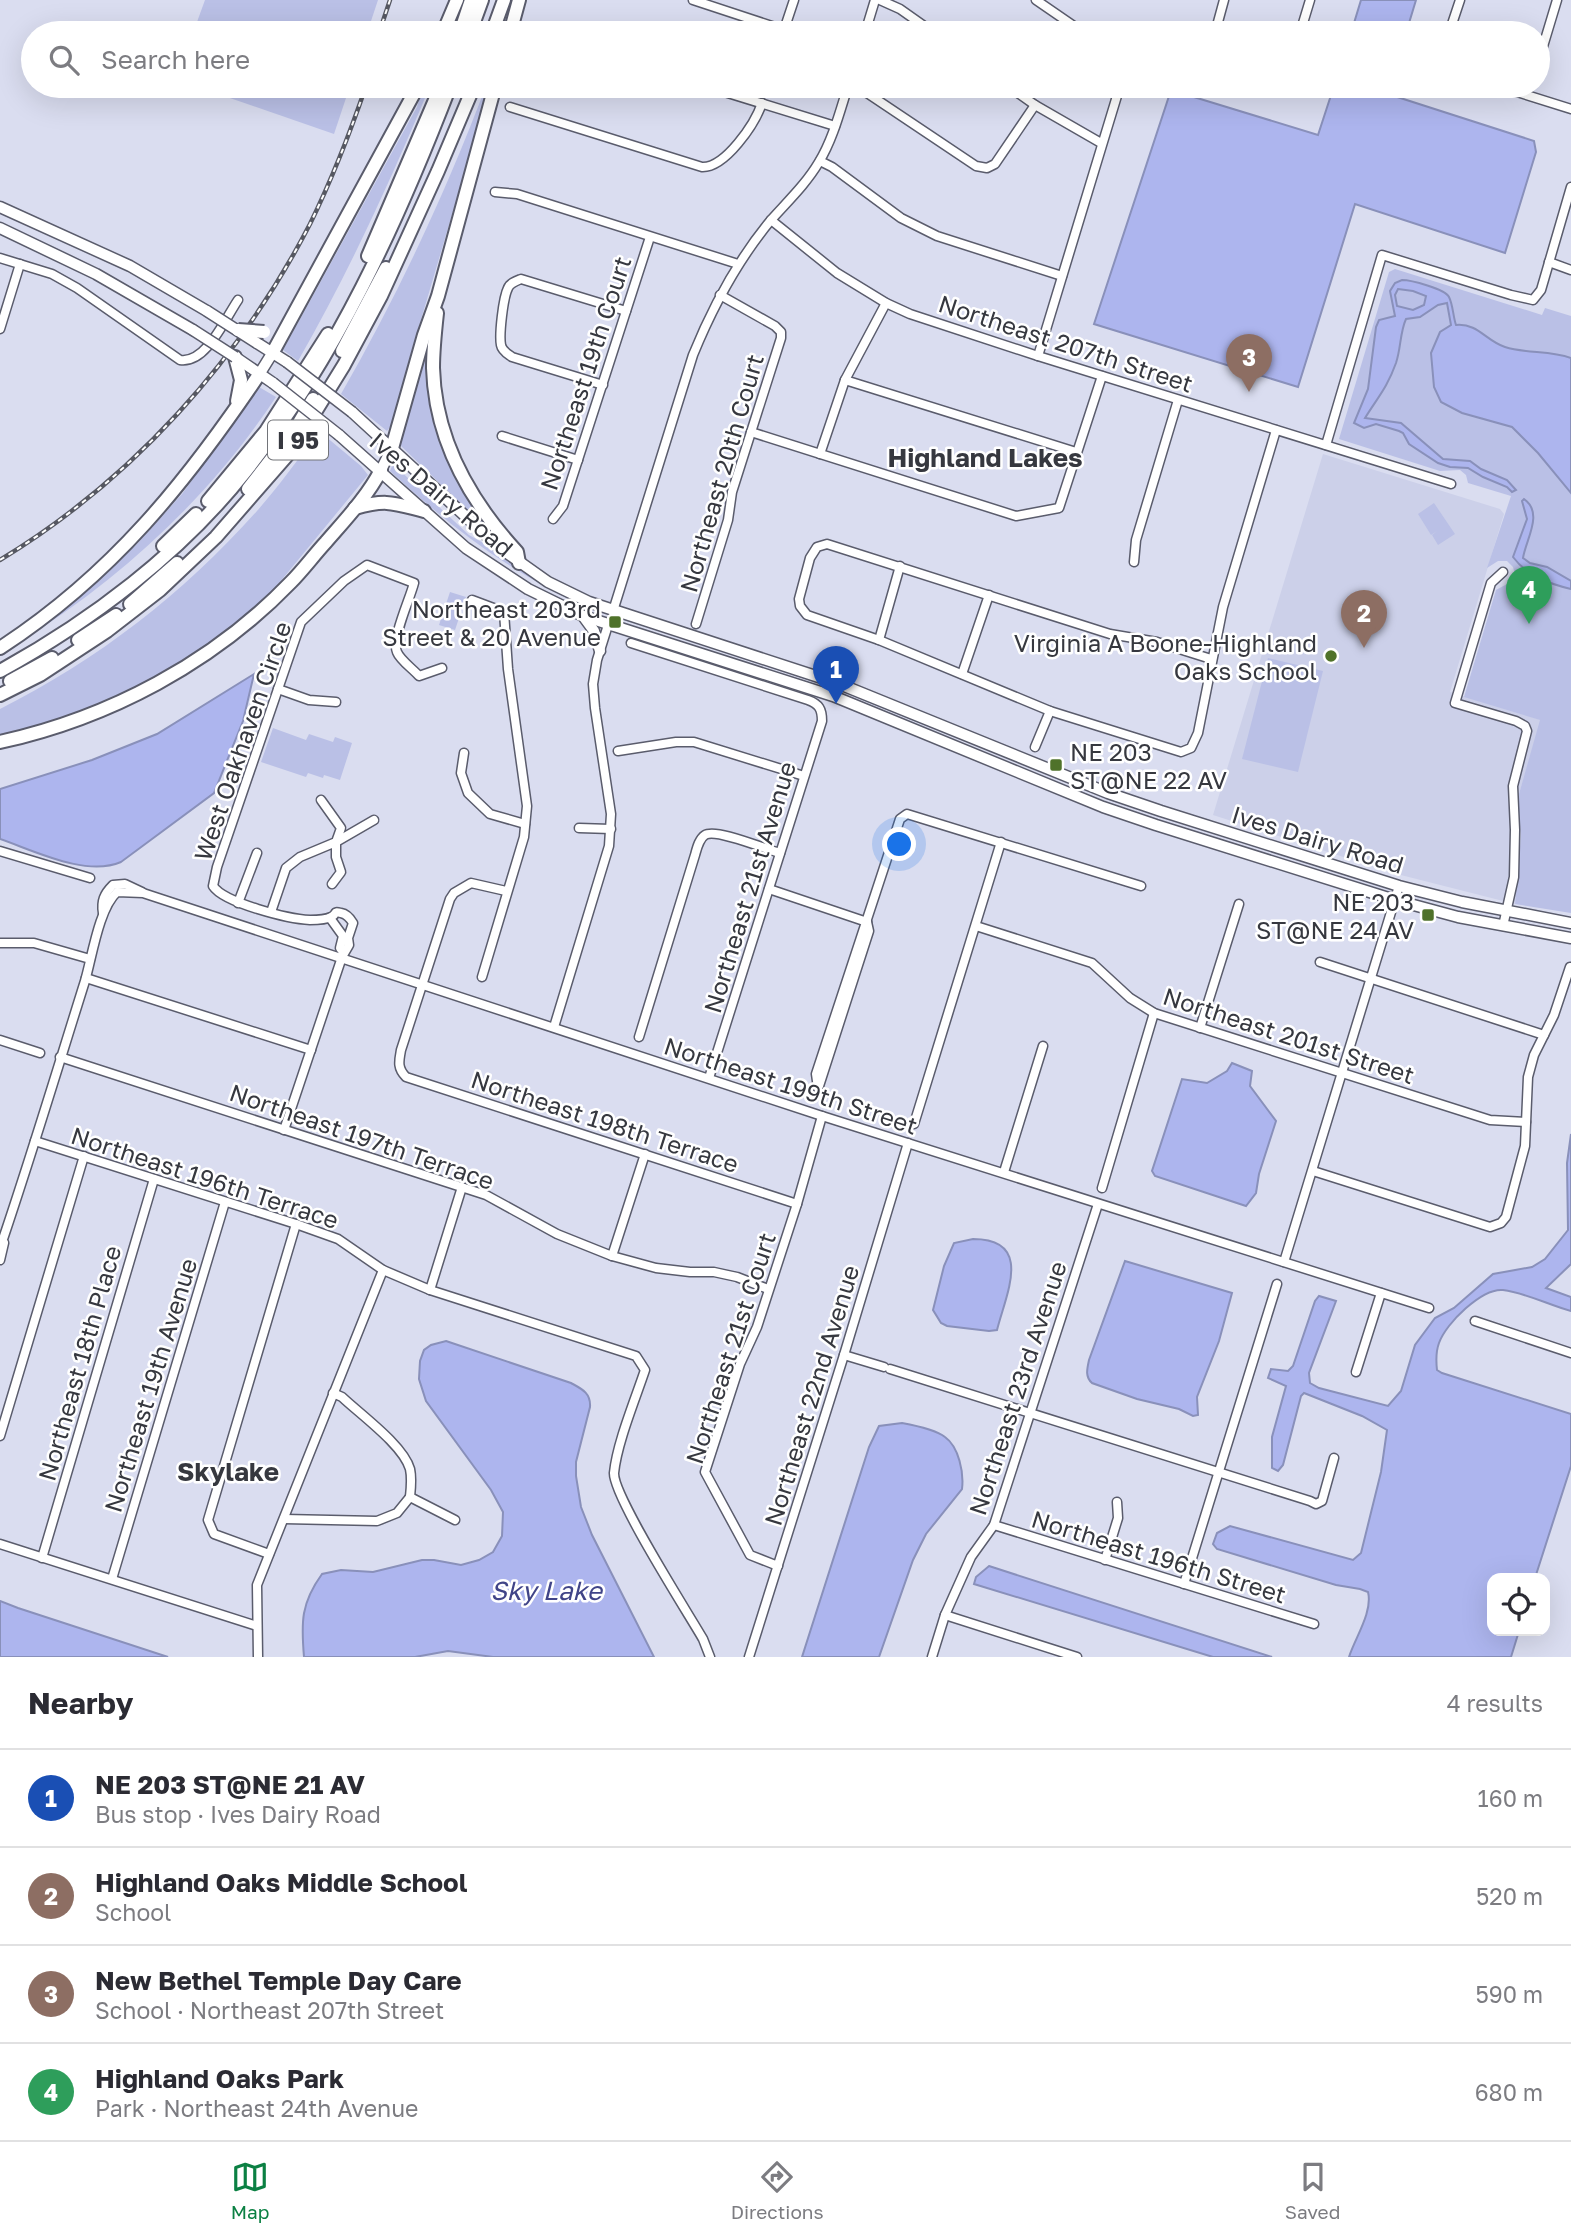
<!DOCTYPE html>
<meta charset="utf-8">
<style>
:root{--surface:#fff;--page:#f7f7f7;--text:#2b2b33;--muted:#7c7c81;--line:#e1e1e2;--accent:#0b8043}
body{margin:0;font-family:"Golos Text",sans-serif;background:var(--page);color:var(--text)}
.controls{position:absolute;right:21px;bottom:21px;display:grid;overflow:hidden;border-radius:14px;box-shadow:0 7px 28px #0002}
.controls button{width:63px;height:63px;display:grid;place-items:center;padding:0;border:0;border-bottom:2px solid var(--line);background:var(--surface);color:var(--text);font:35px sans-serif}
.you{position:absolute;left:900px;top:845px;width:24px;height:24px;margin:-18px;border:5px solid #fff;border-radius:50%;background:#1a73e8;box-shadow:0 0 0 10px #1a73e833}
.badge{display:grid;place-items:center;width:46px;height:46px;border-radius:50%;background:var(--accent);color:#fff;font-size:23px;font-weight:700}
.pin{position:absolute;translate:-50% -58px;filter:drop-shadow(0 2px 4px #0008)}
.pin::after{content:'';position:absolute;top:37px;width:24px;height:21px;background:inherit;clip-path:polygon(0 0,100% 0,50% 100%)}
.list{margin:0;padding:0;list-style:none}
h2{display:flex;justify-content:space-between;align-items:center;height:91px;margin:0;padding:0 28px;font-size:30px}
h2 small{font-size:23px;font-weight:400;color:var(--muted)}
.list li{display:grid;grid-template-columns:46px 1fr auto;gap:21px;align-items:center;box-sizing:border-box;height:98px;padding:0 28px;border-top:2px solid var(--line)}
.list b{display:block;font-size:26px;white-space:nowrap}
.list p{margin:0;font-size:23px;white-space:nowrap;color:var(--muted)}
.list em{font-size:23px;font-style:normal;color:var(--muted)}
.icon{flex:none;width:38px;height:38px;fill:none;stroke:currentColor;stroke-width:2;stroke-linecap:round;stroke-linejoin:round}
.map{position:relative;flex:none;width:1571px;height:1657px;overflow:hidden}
.search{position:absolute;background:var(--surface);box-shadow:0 7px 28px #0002;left:21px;right:21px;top:21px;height:77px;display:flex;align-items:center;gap:18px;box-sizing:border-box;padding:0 24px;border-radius:38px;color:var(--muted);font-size:26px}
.sheet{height:483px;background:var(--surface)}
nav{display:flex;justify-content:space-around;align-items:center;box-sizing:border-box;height:98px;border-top:2px solid var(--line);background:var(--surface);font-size:19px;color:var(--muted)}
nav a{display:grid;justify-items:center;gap:4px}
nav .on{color:var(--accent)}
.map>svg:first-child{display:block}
.built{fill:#ccd0e9}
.green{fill:#bac0e6}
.water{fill:#adb5ee;stroke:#8990ba;stroke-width:2;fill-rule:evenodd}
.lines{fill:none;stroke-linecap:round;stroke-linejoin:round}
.minor-casing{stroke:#5a5c6c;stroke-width:11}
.major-casing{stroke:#5a5c6c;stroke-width:13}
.highway-casing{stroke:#5a5c6c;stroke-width:16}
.minor{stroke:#fff;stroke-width:8}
.major{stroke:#fff;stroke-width:10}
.highway{stroke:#fff;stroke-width:12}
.rail-casing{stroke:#565862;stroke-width:4.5}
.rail{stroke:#fff;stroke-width:2;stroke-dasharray:5;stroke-linecap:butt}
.major-bridge-casing{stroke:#5a5c6c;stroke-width:13;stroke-linecap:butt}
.highway-bridge-casing{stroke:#5a5c6c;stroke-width:16;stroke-linecap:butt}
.major-bridge{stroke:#fff;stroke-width:10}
.highway-bridge{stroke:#fff;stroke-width:12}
.poi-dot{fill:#4f722a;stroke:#fff;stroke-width:2.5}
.labels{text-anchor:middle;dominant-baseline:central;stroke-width:5;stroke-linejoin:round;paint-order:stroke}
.shield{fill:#fff;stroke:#727479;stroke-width:2}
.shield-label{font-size:23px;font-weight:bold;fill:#36383f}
.street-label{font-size:24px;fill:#36383f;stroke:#fff}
.poi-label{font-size:24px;fill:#36383f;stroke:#fff;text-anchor:end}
.neighbourhood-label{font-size:26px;font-weight:bold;fill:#36383f;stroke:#fff}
.water-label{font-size:26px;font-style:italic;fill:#404488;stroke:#fff}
</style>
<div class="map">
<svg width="1571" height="1657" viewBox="0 0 1571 1657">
<rect width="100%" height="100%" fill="#daddf0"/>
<!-- built -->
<path class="built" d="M1323,454L1500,509L1504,514L1450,692L1541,720L1517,801L1521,835L1515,904L1393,873L1213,815Z"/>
<!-- green -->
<g class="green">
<path d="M205,0H378L367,33H193Z"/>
<path d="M195,86H350L334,134Z"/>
<path d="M423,86H430C391,180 349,272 298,361L283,350L417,107Z"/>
<path d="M486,86H490L407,367C405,387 400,416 387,431L341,394C398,295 446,192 486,86Z"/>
<path d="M1395,269L1542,315L1545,308L1571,316V913L1515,904L1521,835L1517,801L1540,720L1464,697L1496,590C1506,584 1518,582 1513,567L1507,561H1498L1487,568L1511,496L1468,483L1466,475L1460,470L1440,471L1339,439L1389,272Z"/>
<path d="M428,343L447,454L457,480L486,525L484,526L400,445Z"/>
<path d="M259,387L276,397C209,498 122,578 20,642L18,639L88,588L137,544L182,494Z"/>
<path d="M319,431L361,466L368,475L261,605L215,643L113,703L0,739V709C98,660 184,593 257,511C279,486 299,458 319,431Z"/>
<path d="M393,464L469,535L496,550L533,578L581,605C507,570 449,526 390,471Z"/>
<path d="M1434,503L1455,534L1438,545L1432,535L1437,531L1431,535L1418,514Z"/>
<path d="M450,592L466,597L455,630L439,625Z"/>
<path d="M1268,658L1323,671L1298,772L1242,759Z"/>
<path d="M273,728L306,740L309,734L333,742L335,737L352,743L340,780L324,775L323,778L308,773L306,777L261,762Z"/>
</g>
<!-- water -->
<g class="water">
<path d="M1361,0H1416L1406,33H1351Z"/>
<path d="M1334,86H1390L1388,94L1534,141L1536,152L1505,253L1355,204L1298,387L1094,324L1171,90L1318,135Z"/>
<path d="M1402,280C1411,280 1445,289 1449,297C1453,305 1453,316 1456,325C1478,323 1486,341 1505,347C1527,354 1550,350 1571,358V493L1538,453L1512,427L1462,413L1441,402L1434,387L1431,353L1440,332L1451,325L1447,303L1438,305L1420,317L1406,319C1400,332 1401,348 1396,363C1387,388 1378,397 1365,418L1401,423L1443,459L1470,461L1481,469L1507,480L1516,490L1512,492L1507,487L1483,477L1468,468L1450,467L1438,463L1409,444L1403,433L1399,431L1376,424L1364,428L1354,423L1368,389L1376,327L1379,320L1395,316L1390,291L1395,283ZM1398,289L1413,291L1426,296L1424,305L1413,310L1397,306L1395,295Z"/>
<path d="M1524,499C1544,513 1526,539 1523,558L1530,563L1547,567L1571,581V589C1550,584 1527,576 1513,557L1527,519L1522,501Z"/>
<path d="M254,674L243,721L214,793L121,862C86,877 35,851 0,839V789L92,760L157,734Z"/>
<path d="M1232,1063L1252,1071L1250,1086L1276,1121L1259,1174L1256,1193L1246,1206L1155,1176L1152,1171L1182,1079L1207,1083L1227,1071Z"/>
<path d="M1571,1134V1264L1546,1288L1571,1297V1311C1549,1305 1526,1293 1503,1290C1482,1288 1446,1323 1439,1343C1436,1351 1436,1361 1437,1370L1442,1373L1571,1414V1466L1535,1578H1492V1631H1519L1511,1657H1349C1355,1638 1373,1612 1368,1592L1360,1589L1336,1585L1217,1549L1213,1544L1217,1533L1230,1526L1353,1560L1361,1553L1381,1472L1387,1430L1362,1416L1304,1393L1301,1396L1283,1465L1278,1471L1272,1468V1437L1286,1386L1268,1378L1271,1369L1288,1371L1293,1366L1315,1301L1319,1296L1336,1301L1309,1373L1310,1383L1319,1388L1388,1406L1401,1391L1415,1345L1435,1318L1454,1308L1493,1274L1532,1267L1545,1259L1568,1230L1567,1163Z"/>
<path d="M973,1239C1034,1239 1006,1294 997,1330L989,1331L947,1326L941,1323L933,1310L944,1266L954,1243Z"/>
<path d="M1125,1261L1232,1293L1219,1341L1197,1397L1198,1415L1193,1416L1179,1409L1137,1399L1092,1383C1085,1377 1087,1369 1089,1360Z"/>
<path d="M446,1341L571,1383C582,1389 591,1393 590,1407L576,1462V1476L581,1507L592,1535L654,1657H493L448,1651L415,1657H304C301,1622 301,1603 322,1574L341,1570L373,1572L422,1560H434L461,1565L479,1560L493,1552L502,1536L503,1512L491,1490L426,1401L419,1379L420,1361L424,1350L431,1345Z"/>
<path d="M902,1423C913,1425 936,1430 945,1437C959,1447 964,1473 962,1489L926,1534L913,1560L879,1657H802L869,1447L879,1426Z"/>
<path d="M989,1566L1272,1657H1213L974,1584L976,1577Z"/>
<path d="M0,1601L18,1608L168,1657H0Z"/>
</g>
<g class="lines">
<defs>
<g id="minor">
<path d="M693,0L784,30"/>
<path d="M880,0L900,9L934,33"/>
<path d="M1036,0L1084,33"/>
<path d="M783,33L794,0"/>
<path d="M865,33L875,0"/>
<path d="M1215,33L1224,0"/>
<path d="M1300,33L1310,0"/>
<path d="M1449,33L1460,0"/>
<path d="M1538,63L1557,0"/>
<path d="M705,86L835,126"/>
<path d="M848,86L867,93L976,166L987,168L995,164L1035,105"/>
<path d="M1008,86L1035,105L1101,143"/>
<path d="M1498,86L1571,109"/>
<path d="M510,107L702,167C725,168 755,124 762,103"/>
<path d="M820,161L832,167L901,218L937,236L1062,276"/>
<path d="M495,192L517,194L738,264"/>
<path d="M771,220L837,273L886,303L910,314L1038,356L1451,484"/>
<path d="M0,258L52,274L77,288L180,360C206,364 225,319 238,300"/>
<path d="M1549,262L1571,270"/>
<path d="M0,329L20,264"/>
<path d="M1038,356L1120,86"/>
<path d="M845,380L1076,452"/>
<path d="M603,385L512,357C508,354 502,351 501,345C499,335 503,298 508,288C510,283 516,281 521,279L626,311"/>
<path d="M751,432L1016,516L1059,508L1102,376"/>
<path d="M502,436L578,460"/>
<path d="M1326,445L1382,255L1511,295L1533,300L1541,290L1571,187"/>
<path d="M820,454L845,380L886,303"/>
<path d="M553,519L563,506L650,237"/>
<path d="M1134,562L1136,540L1178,400"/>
<path d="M472,600L504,612L508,669L527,806L524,837L482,977"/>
<path d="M613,611L693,355C713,306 737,261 771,220C788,201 806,184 819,162C833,139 840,111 848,86"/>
<path d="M696,624L728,520L732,492L781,338V332L775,326L720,295"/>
<path d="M879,640L900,566"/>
<path d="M631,643L808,700C819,704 822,709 822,721L709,1078"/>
<path d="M1211,659L1157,642L1110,634L827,544L817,547L810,558L799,599L800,606L807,615L879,640L1050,711L1181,752L1191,748L1198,733L1223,607L1276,430"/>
<path d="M962,674L989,595"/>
<path d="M278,689L309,700L336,702"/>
<path d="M1035,747L1050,711"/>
<path d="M618,751L676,742H694L804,776"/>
<path d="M464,753L461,773L468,793L490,814L525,824"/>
<path d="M579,828L611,829"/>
<path d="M0,851L90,878"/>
<path d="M332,884L341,872L336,857V842L374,820"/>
<path d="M769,889L867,922"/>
<path d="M506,891L471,883L454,893L450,899L401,1050C399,1061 397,1068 406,1077L797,1204"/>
<path d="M238,903L257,853"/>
<path d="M271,912L286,868L300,857L336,842L341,828L321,800"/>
<path d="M103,913C101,901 104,894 113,885L125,884L142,892"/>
<path d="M330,918L343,936L340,948L343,952"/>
<path d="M976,926L1092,963L1130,998L1154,1013L1490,1120L1526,1122"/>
<path d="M1503,926L1514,877L1515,830L1513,786L1527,731L1525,726L1516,721L1455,703L1491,583L1503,572"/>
<path d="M0,943H34L90,959"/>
<path d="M1320,962L1544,1035"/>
<path d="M86,978L311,1050"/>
<path d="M554,1027L609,846L611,814L595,708L593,684L597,660L608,625"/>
<path d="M1200,1028L1239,904"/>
<path d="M639,1037L695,855C697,848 699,839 705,835C716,828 765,849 780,853"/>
<path d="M0,1040L40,1053"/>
<path d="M60,1057L486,1195L557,1234L612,1256L656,1268L690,1272H714L737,1277L768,1289"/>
<path d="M819,1086L869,931L867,922"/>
<path d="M818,1088L816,1074L900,819L907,814L1141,886"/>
<path d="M914,1124L1001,842"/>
<path d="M284,1130L342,957L349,945L348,938L353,923C350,918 347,914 341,913C332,911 338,914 331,917C327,919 316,920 310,920C289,919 224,903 213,886L217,867L301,622L344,581L367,565L414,583C410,599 391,639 397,652C400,660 413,669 419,676L442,668"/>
<path d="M35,1141L296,1224L338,1239L383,1270L430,1290L636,1356L645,1370C635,1400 617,1443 614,1473C613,1496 688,1613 703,1639L710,1657"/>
<path d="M1313,1171L1490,1227L1501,1223L1506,1217L1525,1146L1528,1077L1534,1055L1554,1015L1570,967"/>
<path d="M1004,1172L1043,1046"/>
<path d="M1102,1188L1154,1013"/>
<path d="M0,1248C30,1160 57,1070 85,981C92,957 99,908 117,892L143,893L822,1116L1429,1308"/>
<path d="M612,1256L645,1154"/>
<path d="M0,1260L4,1243"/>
<path d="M1284,1262L1399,886"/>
<path d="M430,1290L462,1187"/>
<path d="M1475,1321L1571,1353"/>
<path d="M844,1355L884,1367"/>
<path d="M890,1369L1310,1501L1316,1504L1322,1501L1334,1458"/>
<path d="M1356,1372L1381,1293"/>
<path d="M333,1393L342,1397C361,1415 403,1445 410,1469C412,1478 411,1488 410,1497"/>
<path d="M0,1436L84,1156"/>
<path d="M410,1497L455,1520"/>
<path d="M284,1519L377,1521L397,1513L410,1497"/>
<path d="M994,1525L1314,1624"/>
<path d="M0,1544L257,1626"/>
<path d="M269,1554L214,1534L208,1520L296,1224"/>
<path d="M42,1558L154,1179"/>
<path d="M1105,1560L1118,1518L1117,1502"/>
<path d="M778,1566L750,1555L705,1472L740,1364L757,1327L797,1204L822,1116"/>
<path d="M112,1579L225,1202"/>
<path d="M1184,1584L1277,1284"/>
<path d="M945,1615L1077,1657"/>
<path d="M258,1657L257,1585L383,1270"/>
<path d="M749,1657L844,1355L908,1143"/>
<path d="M932,1657L945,1615L971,1557L994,1525L1098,1204"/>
</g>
<g id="major">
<path d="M0,207L130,266L207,311"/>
<path d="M0,228L96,274L193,330"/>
<path d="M257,343L287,362"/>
<path d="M235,357L273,383"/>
<path d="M260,373L273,352"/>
<path d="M352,412L500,548L548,582L589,602L837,683L1108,793L1161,811L1399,886L1462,902L1571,923"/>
<path d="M339,435L466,548L528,589L583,616L833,696L1103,807L1156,825L1395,900L1458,917L1571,938"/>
<path d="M381,470L392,448"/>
<path d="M583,616L594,631L600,651"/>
</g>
<g id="highway">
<path d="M443,33L457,0"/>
<path d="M460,33L471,0"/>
<path d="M470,33L482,0"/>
<path d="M492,33L504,0"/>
<path d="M510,33L519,0"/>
<path d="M368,256L441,86"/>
<path d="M437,313C435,331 433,350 433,368C435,439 470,501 517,552L519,563"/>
<path d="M342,351L386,268"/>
<path d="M273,352L418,86"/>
<path d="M235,357L241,380L237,401"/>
<path d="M392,448L424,335L438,296L495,86"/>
<path d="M248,489L297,426L313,399"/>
<path d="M208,501L266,431L328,334"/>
<path d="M355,508C387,499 393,503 424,511"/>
<path d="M163,546L196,514"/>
<path d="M130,604L177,563"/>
<path d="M78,640L116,615"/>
<path d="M0,648C112,575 186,483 260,373"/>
<path d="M0,671C91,621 180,554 245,472C336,358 398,221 450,86"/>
<path d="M10,681L52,658"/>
<path d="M0,695L40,675L107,631L160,590L216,537L291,451L344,365L381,296L438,171L474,86"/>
<path d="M0,742C109,718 213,663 291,582C303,570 314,555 326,542C345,520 367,497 381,470"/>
</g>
</defs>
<!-- minor casing -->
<use href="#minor" class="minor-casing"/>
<!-- major casing -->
<use href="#major" class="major-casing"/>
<!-- highway casing -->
<use href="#highway" class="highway-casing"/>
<!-- minor -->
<use href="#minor" class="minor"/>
<!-- major -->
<use href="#major" class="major"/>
<!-- highway -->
<use href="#highway" class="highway"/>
<defs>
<g id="rail">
<path d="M379,33L390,0"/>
<path d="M0,560C132,480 239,361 310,224C332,179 350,133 366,86"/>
</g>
</defs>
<!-- rail casing -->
<use href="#rail" class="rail-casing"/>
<!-- rail -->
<use href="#rail" class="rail"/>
<defs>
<g id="major-bridge">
<path d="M207,311L257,343"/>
<path d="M193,330L235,357"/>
<path d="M287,362L352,412"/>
<path d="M273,383L339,435"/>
</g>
<path id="highway-bridge" d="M238,330L264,332"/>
</defs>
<!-- major-bridge casing -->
<use href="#major-bridge" class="major-bridge-casing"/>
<!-- highway-bridge casing -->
<use href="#highway-bridge" class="highway-bridge-casing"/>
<!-- major-bridge -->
<use href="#major-bridge" class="major-bridge"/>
<!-- highway-bridge -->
<use href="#highway-bridge" class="highway-bridge"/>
</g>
<!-- markers -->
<g class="poi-dot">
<rect x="608" y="615" width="14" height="14" rx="3.5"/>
<circle cx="1331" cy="656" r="7"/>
<rect x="1049" y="758" width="14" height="14" rx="3.5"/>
<rect x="1421" y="908" width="14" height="14" rx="3.5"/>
</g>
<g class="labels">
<!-- shield labels -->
<rect class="shield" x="268" y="420.5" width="60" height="39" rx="5"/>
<g class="shield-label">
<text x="298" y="440">I 95</text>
</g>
<!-- street labels -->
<g class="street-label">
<text transform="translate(1066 343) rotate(18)">Northeast 207th Street</text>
<text transform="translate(585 373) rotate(-72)">Northeast 19th Court</text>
<text transform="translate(721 473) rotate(-74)">Northeast 20th Court</text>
<text transform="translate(442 494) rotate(40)">Ives Dairy Road</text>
<text transform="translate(242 741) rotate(-71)">West Oakhaven Circle</text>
<text transform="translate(1318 839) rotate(17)">Ives Dairy Road</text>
<text transform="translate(749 887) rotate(-73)">Northeast 21st Avenue</text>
<text transform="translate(1289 1035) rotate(18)">Northeast 201st Street</text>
<text transform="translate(791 1085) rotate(18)">Northeast 199th Street</text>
<text transform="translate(605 1121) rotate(18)">Northeast 198th Terrace</text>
<text transform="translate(362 1136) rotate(19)">Northeast 197th Terrace</text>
<text transform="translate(205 1177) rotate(18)">Northeast 196th Terrace</text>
<text transform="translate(730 1348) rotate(-72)">Northeast 21st Court</text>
<text transform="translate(79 1363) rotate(-74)">Northeast 18th Place</text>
<text transform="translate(150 1385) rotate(-73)">Northeast 19th Avenue</text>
<text transform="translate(1017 1388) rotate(-72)">Northeast 23rd Avenue</text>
<text transform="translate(811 1395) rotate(-73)">Northeast 22nd Avenue</text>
<text transform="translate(1159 1556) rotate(17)">Northeast 196th Street</text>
</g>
<!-- poi labels -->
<g class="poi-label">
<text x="601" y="608">Northeast 203rd<tspan x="601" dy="28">Street &amp; 20 Avenue</tspan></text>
<text x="1317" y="642">Virginia A Boone-Highland<tspan x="1317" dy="28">Oaks School</tspan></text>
<text x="1070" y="751" text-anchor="start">NE 203<tspan x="1070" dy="28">ST@NE 22 AV</tspan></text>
<text x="1414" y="901">NE 203<tspan x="1414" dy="28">ST@NE 24 AV</tspan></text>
</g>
<!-- neighbourhood labels -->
<g class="neighbourhood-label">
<text x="985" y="457">Highland Lakes</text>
<text x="228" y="1471">Skylake</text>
</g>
<!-- water labels -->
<g class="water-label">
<text x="546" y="1590">Sky Lake</text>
</g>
</g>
</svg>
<div class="controls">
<button><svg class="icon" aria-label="locate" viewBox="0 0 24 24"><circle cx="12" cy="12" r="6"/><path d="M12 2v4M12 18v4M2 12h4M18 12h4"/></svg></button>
</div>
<div class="you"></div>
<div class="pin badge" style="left:836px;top:704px;background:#1a4fb4">1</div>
<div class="pin badge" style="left:1364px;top:648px;background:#8d6e63">2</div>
<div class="pin badge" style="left:1249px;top:392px;background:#8d6e63">3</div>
<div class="pin badge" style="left:1529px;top:624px;background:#2e9e5b">4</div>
<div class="search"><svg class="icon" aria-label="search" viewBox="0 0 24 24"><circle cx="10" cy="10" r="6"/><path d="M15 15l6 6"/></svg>Search here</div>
</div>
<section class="sheet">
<h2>Nearby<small>4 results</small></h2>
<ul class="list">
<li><span class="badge" style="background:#1a4fb4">1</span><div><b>NE 203 ST@NE 21 AV</b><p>Bus stop · Ives Dairy Road</p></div><em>160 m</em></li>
<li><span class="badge" style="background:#8d6e63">2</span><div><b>Highland Oaks Middle School</b><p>School</p></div><em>520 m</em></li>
<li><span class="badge" style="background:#8d6e63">3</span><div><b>New Bethel Temple Day Care</b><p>School · Northeast 207th Street</p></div><em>590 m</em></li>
<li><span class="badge" style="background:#2e9e5b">4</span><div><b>Highland Oaks Park</b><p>Park · Northeast 24th Avenue</p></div><em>680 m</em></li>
</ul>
</section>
<nav>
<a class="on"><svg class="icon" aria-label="map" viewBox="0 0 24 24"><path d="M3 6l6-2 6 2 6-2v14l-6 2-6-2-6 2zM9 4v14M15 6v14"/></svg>Map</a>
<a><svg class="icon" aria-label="directions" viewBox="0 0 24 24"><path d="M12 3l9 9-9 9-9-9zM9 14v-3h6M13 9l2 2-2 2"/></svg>Directions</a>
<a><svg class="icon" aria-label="saved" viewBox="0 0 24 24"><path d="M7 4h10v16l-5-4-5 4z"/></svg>Saved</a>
</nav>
